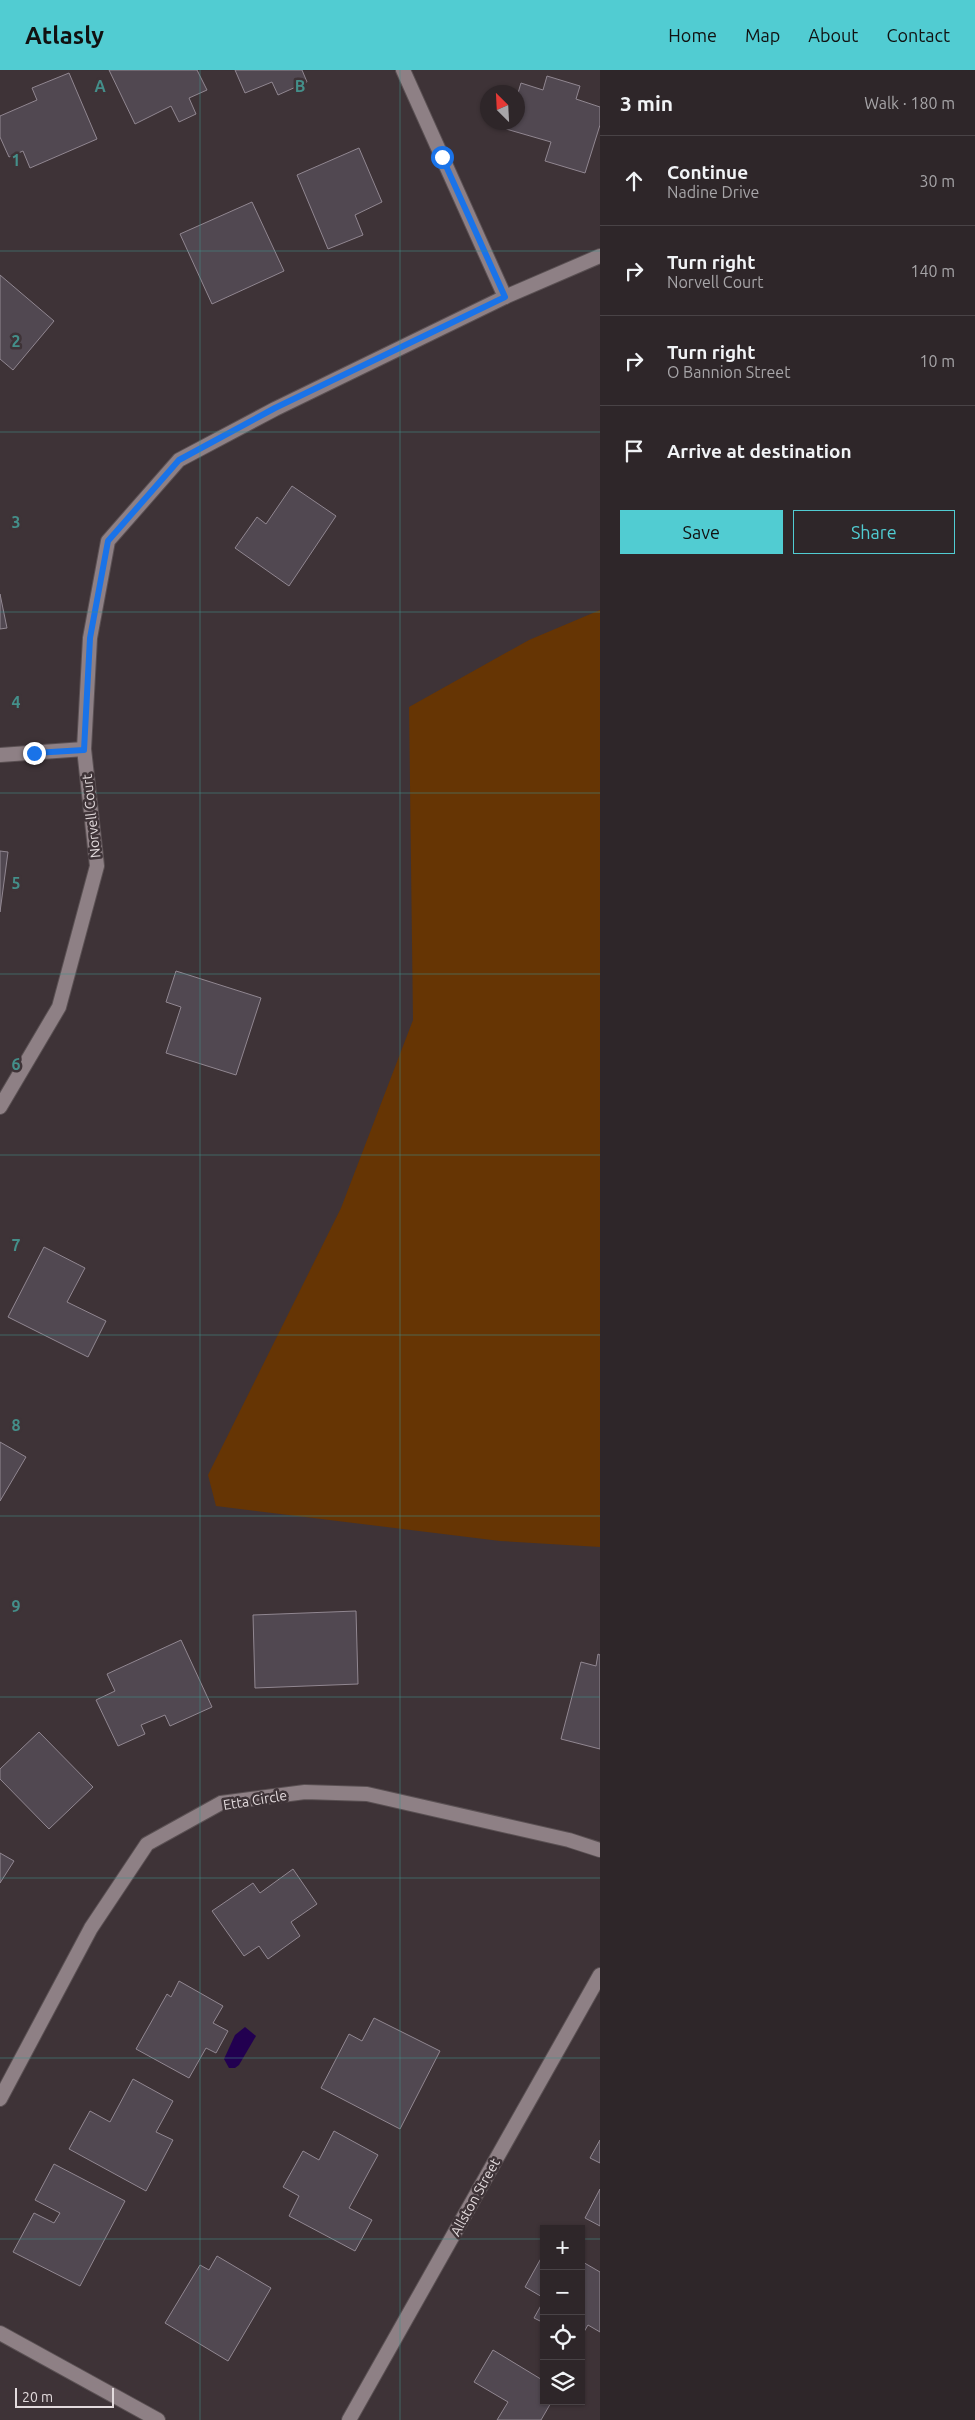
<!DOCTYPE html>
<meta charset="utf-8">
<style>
:root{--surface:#2e2629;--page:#362e31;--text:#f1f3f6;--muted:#a7a5a8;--line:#494346;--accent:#51ccd2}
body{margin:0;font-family:Ubuntu,sans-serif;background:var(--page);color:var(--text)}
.controls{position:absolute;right:15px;bottom:15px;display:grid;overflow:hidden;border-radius:0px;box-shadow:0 1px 4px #0004}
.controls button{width:45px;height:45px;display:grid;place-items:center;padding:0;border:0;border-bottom:1px solid var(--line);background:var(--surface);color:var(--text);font:25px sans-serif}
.compass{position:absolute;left:480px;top:15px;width:45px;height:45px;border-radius:50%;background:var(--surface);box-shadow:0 1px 4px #0004;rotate:336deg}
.scale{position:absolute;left:15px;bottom:12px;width:99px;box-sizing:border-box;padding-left:5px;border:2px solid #e3dbdd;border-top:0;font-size:14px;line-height:18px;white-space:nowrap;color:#e3dbdd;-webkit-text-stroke:4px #3e3337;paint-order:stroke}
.stop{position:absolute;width:15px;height:15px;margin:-11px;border:4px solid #1a73e8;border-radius:50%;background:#fff}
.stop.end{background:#1a73e8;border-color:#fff;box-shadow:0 1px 5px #0008}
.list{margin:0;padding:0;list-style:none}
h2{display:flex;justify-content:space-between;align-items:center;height:65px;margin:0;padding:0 20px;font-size:21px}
h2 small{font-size:16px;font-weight:400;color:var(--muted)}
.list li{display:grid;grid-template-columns:32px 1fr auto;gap:15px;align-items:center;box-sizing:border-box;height:90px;padding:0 20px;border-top:1px solid var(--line)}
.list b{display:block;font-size:19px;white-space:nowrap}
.list p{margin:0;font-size:16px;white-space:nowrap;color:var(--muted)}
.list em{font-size:16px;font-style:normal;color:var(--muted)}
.actions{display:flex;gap:10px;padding:15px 20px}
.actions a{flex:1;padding:11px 0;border:1px solid var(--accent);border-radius:0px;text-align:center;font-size:18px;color:var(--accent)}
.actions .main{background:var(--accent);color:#111}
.icon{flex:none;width:28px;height:28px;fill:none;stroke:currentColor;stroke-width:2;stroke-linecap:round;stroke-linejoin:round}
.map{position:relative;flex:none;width:600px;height:2350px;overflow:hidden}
header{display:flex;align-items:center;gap:30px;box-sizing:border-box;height:70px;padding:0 25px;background:var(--accent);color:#111}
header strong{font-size:24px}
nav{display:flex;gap:28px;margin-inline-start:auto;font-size:18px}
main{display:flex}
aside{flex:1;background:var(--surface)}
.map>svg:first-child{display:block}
.green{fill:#663504}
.water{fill:#220050}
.building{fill:#514851;stroke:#918791}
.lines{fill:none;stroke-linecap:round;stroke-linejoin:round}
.minor-casing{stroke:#5a5053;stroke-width:16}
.minor{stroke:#8e8085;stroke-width:14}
.route{stroke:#1a73e8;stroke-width:6}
.grid{fill:none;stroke:#448f8a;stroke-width:1;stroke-opacity:0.55}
.labels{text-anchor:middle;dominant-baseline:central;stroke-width:5;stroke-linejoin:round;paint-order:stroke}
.street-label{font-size:14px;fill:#e3dbdd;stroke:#3e3337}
.grid-label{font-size:16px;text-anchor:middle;font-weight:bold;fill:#448f8a;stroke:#3e3337;stroke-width:5;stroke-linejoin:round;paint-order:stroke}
</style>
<header>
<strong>Atlasly</strong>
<nav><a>Home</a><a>Map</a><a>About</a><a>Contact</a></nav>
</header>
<main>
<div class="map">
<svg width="600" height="2350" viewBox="0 0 600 2350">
<rect width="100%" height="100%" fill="#3e3337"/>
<!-- green -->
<path class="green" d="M600,540V1477L500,1471L216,1436L208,1405L341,1138L413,950L409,637L529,570Z"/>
<!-- water -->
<path class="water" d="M245,1957L256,1966L239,1995L235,1998H229L224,1989L235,1965Z"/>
<!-- building -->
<g class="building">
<path d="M109,0H197L207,20L189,28L196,44L179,52L171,36L135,54Z"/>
<path d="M235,0H302L307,12L278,25L272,12L245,23Z"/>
<path d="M69,3L97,69L30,98L23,81L9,87L0,67V46L37,30L32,18Z"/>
<path d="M547,6L580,16L576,29L600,37V55L585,103L545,91L551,72L506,59L508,52H518V23L521,13L543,20Z"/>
<path d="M359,78L382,132L355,145L363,165L328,179L297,105Z"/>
<path d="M252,132L284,201L212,234L180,164Z"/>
<path d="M0,205L54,251L13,300L0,289Z"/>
<path d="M292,416L336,446L289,516L235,478L257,447L266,454Z"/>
<path d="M0,524L7,558L0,559Z"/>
<path d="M0,781L8,782L0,842Z"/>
<path d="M176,901L261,928L236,1005L166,983L181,937L166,932Z"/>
<path d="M44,1177L85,1198L67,1232L106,1251L88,1287L8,1247Z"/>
<path d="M0,1372L26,1387L0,1431Z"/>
<path d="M356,1541L358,1614L255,1618L253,1545Z"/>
<path d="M181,1570L212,1637L170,1656L165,1645L141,1655L145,1664L118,1676L96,1630L115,1621L107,1604Z"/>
<path d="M598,1584L600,1585V1679L561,1669L581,1592L596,1596Z"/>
<path d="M39,1662L93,1717L49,1759L0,1709V1699Z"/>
<path d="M0,1783L14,1791L0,1813Z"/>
<path d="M293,1799L317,1834L291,1852L300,1866L268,1889L259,1876L244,1886L212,1841L253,1813L260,1823Z"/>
<path d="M179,1911L223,1936L213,1953L228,1961L216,1983L206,1978L189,2008L136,1979L167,1924L171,1927Z"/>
<path d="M374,1948L440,1981L400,2059L321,2018L349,1964L362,1971Z"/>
<path d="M133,2009L173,2031L156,2062L173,2070L146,2121L69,2079L90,2041L110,2052Z"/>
<path d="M334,2061L378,2085L349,2138L372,2150L355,2181L289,2146L299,2126L283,2117L303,2081L319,2090Z"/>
<path d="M600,2070V2093L590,2088Z"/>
<path d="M54,2094L125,2131L80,2216L13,2182L34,2143L54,2153L60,2143L35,2130Z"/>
<path d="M600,2119V2156L585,2148Z"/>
<path d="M544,2183V2228L525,2217Z"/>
<path d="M217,2186L271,2218L228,2291L165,2253L200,2195L209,2200Z"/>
<path d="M581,2191L600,2202V2262L588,2255L581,2267Z"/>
<path d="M544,2230V2253L534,2248Z"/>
<path d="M493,2280L544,2311V2331H552L541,2350H497L508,2332L474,2312Z"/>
</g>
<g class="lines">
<defs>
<g id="minor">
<path d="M403,0L505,227"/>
<path d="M0,685L84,679"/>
<path d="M0,1037L59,937L97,796L84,679L90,568L108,471L179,390L275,339L505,227L600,186"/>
<path d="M0,2029L91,1858L147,1774L221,1733L305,1722L367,1724L569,1770L600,1780"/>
<path d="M0,2263L158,2350"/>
<path d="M349,2350L600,1905"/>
</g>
</defs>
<!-- minor casing -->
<use href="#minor" class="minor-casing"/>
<!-- minor -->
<use href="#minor" class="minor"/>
</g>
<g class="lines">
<!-- route -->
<path class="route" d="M34,683L84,680L90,568L108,471L179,390L275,338L505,227L442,87"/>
</g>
<!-- grid -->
<path class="grid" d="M200,0V2350M400,0V2350M0,181H600M0,362H600M0,542H600M0,723H600M0,904H600M0,1085H600M0,1265H600M0,1446H600M0,1627H600M0,1808H600M0,1988H600M0,2169H544M581,2169H600"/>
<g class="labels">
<!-- street labels -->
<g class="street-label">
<text transform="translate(91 746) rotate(-96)">Norvell Court</text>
<text transform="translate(255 1730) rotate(-9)">Etta Circle</text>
<text transform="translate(475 2127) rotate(-61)">Allston Street</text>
</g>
</g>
<g class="grid-label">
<text x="100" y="22">A</text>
<text x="300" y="22">B</text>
<text x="16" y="96">1</text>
<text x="16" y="277">2</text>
<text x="16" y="458">3</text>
<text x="16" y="638">4</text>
<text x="16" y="819">5</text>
<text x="16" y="1000">6</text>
<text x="16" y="1181">7</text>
<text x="16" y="1361">8</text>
<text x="16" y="1542">9</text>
</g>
</svg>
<div class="controls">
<button>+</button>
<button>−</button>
<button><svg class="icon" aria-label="locate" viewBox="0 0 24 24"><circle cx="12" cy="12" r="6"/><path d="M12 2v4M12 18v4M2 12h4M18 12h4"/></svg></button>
<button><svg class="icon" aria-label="layers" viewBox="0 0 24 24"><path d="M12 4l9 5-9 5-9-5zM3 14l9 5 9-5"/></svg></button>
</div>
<svg class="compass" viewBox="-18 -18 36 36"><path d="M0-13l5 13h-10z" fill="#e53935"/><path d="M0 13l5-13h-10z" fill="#a7a5a8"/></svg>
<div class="scale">20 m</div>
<div class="stop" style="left:442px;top:87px"></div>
<div class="stop end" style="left:34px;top:683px"></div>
</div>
<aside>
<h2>3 min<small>Walk · 180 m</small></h2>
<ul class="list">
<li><svg class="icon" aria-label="ahead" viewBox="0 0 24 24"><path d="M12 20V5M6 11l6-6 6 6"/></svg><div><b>Continue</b><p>Nadine Drive</p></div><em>30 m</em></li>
<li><svg class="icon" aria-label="right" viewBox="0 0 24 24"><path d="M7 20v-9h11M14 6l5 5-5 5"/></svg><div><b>Turn right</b><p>Norvell Court</p></div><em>140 m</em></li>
<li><svg class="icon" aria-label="right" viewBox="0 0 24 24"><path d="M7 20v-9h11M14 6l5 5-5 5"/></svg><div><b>Turn right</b><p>O Bannion Street</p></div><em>10 m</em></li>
<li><svg class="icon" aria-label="arrive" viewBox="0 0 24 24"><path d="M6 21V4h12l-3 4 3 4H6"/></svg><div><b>Arrive at destination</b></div></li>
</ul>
<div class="actions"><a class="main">Save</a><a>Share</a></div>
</aside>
</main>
